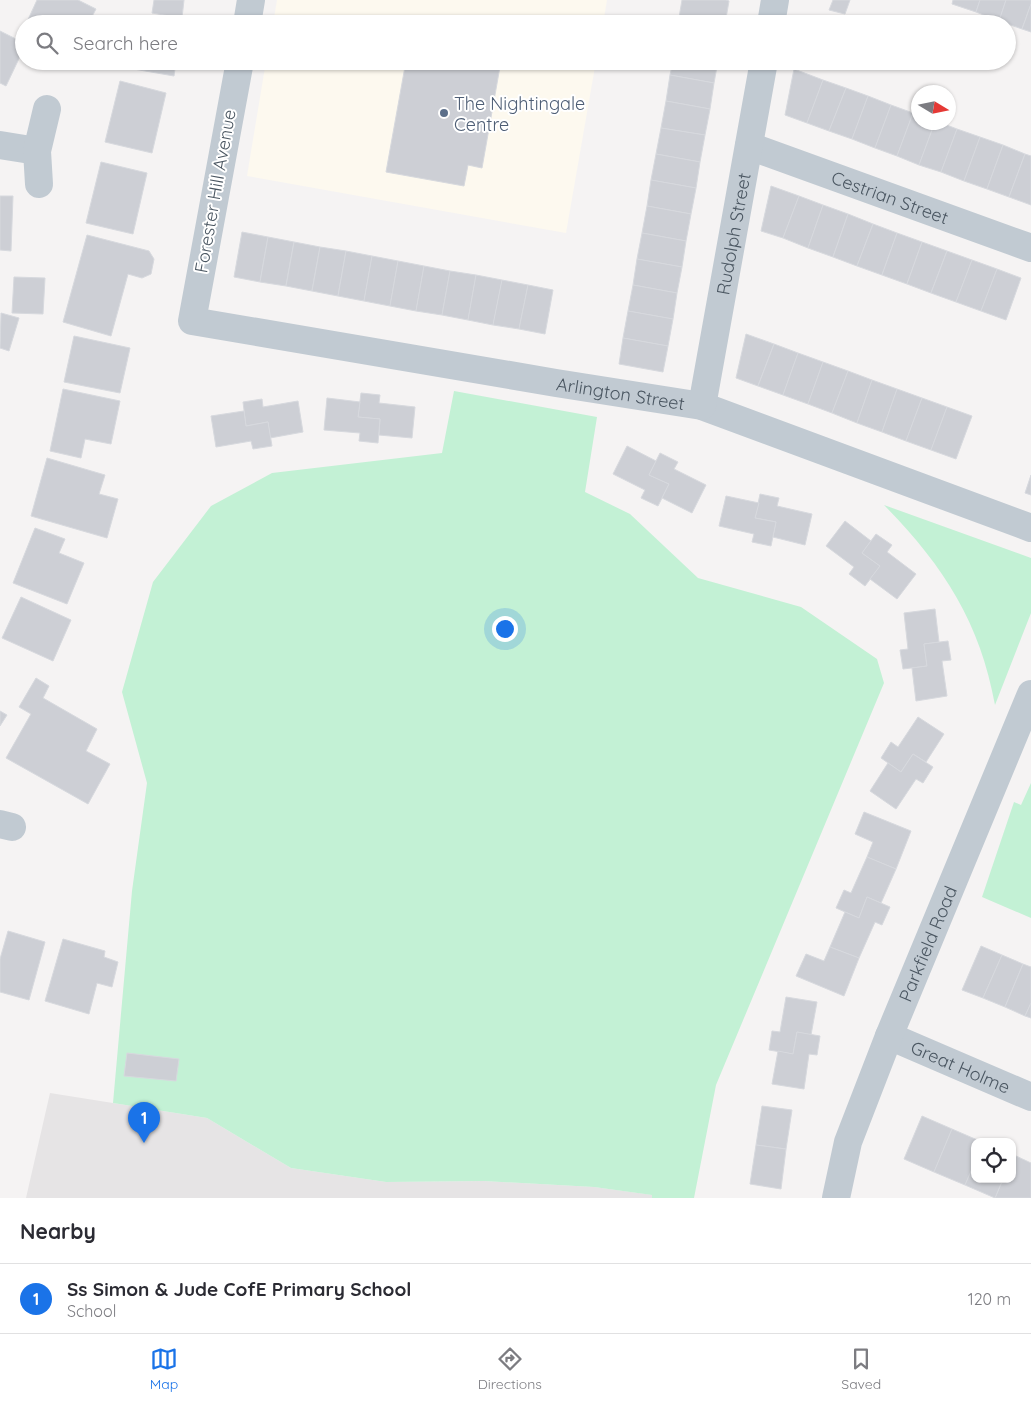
<!DOCTYPE html>
<style>
:root{--surface:#fff;--page:#f2f2f3;--text:#2b2b33;--muted:#7c7c81;--line:#e1e1e2;--accent:#1a73e8}
body{margin:0;font-family:Quicksand,sans-serif;background:var(--page);color:var(--text)}
.controls{position:absolute;right:15px;bottom:15px;display:grid;overflow:hidden;border-radius:10px;box-shadow:0 1px 4px #0004}
.controls button{width:45px;height:45px;display:grid;place-items:center;padding:0;border:0;border-bottom:1px solid var(--line);background:var(--surface);color:var(--text);font:25px sans-serif}
.compass{position:absolute;left:911px;top:85px;width:45px;height:45px;border-radius:50%;background:var(--surface);box-shadow:0 1px 4px #0004;rotate:100deg}
.you{position:absolute;left:504px;top:628px;width:18px;height:18px;margin:-12px;border:4px solid #fff;border-radius:50%;background:#1a73e8;box-shadow:0 0 0 8px #1a73e833}
.badge{display:grid;place-items:center;width:32px;height:32px;border-radius:50%;background:var(--accent);color:#fff;font-size:16px;font-weight:700}
.pin{position:absolute;translate:-50% -41px;filter:drop-shadow(0 1px 2px #0008)}
.pin::after{content:'';position:absolute;top:26px;width:18px;height:15px;background:inherit;clip-path:polygon(0 0,100% 0,50% 100%)}
.list{margin:0;padding:0;list-style:none}
h2{display:flex;justify-content:space-between;align-items:center;height:65px;margin:0;padding:0 20px;font-size:21px}
h2 small{font-size:16px;font-weight:400;color:var(--muted)}
.list li{display:grid;grid-template-columns:32px 1fr auto;gap:15px;align-items:center;box-sizing:border-box;height:70px;padding:0 20px;border-top:1px solid var(--line)}
.list b{display:block;font-size:19px;white-space:nowrap}
.list p{margin:0;font-size:16px;white-space:nowrap;color:var(--muted)}
.list em{font-size:16px;font-style:normal;color:var(--muted)}
.icon{flex:none;width:28px;height:28px;fill:none;stroke:currentColor;stroke-width:2;stroke-linecap:round;stroke-linejoin:round}
.map{position:relative;flex:none;width:1031px;height:1198px;overflow:hidden}
.search{position:absolute;background:var(--surface);box-shadow:0 1px 4px #0004;left:15px;right:15px;top:15px;height:55px;display:flex;align-items:center;gap:12px;box-sizing:border-box;padding:0 18px;border-radius:28px;color:var(--muted);font-size:19px}
.sheet{height:135px;background:var(--surface)}
nav{display:flex;justify-content:space-around;align-items:center;box-sizing:border-box;height:70px;border-top:1px solid var(--line);background:var(--surface);font-size:14px;color:var(--muted)}
nav a{display:grid;justify-items:center;gap:2px}
nav .on{color:var(--accent)}
.map>svg:first-child{display:block}
.commercial{fill:#fdf9ef}
.education{fill:#e6e4e5}
.green{fill:#c3f1d5}
.building{fill:#cdcfd5;stroke:#d7d9de}
.lines{fill:none;stroke-linecap:round;stroke-linejoin:round}
.minor{stroke:#c1cad2;stroke-width:28}
.service-dot{fill:#5c6f8a;stroke:#fff;stroke-width:2}
.labels{text-anchor:middle;dominant-baseline:central;stroke-width:4;stroke-linejoin:round;paint-order:stroke}
.service-label{font-size:18px;fill:#4e5e75;stroke:#fff;text-anchor:start}
.street-label{font-size:18px;fill:#4a5661;stroke:#fff}
</style>
<div class="map">
<svg width="1031" height="1198" viewBox="0 0 1031 1198">
<rect width="100%" height="100%" fill="#f5f3f3"/>
<!-- commercial -->
<g class="commercial">
<path d="M277,0H607L603,24H273Z"/>
<path d="M266,61H596L566,233L247,176Z"/>
</g>
<!-- education -->
<path class="education" d="M50,1093L207,1118L291,1168L386,1182L484,1181L594,1187L653,1195L652,1198H26Z"/>
<!-- green -->
<g class="green">
<path d="M454,391L597,417L585,492L630,514L698,578L801,607L877,659L884,683L716,1085L694,1198H652V1195L594,1187L484,1181L386,1182L291,1168L207,1118L113,1103L132,891L147,783L122,692L153,582L211,506L272,473L442,453Z"/>
<path d="M884,505L1031,558V613L995,705C980,622 943,565 884,505Z"/>
<path d="M1031,783V918L982,897L1014,802L1021,805Z"/>
</g>
<!-- building -->
<g class="building">
<path d="M37,0H78L96,9L88,24H26Z"/>
<path d="M154,0H184L182,18L152,13Z"/>
<path d="M682,0H726L729,1L725,24L678,23Z"/>
<path d="M833,0H850L845,14L829,10Z"/>
<path d="M953,0H980L976,12L952,4Z"/>
<path d="M980,0H1006L999,21L976,12Z"/>
<path d="M1006,0H1031V4L1022,29L999,21Z"/>
<path d="M1031,4V32L1022,29Z"/>
<path d="M112,18L150,24H111Z"/>
<path d="M24,28V48L6,86L0,83V31L18,40Z"/>
<path d="M105,61H176L174,76L105,64Z"/>
<path d="M406,61H501L482,168L468,165L464,186L386,172Z"/>
<path d="M673,61H718L714,83L670,75Z"/>
<path d="M794,69L823,80L807,123L785,115Z"/>
<path d="M670,75L714,83L710,109L666,101Z"/>
<path d="M823,80L846,88L829,131L807,123Z"/>
<path d="M120,81L166,93L152,153L105,142Z"/>
<path d="M846,88L868,96L852,139L829,131Z"/>
<path d="M868,96L891,105L875,148L852,139Z"/>
<path d="M666,101L710,109L705,135L661,128Z"/>
<path d="M891,105L913,113L897,156L875,148Z"/>
<path d="M913,113L918,115V122H935L919,165L897,156Z"/>
<path d="M935,122H939L957,129L941,172L919,165Z"/>
<path d="M661,128L705,135L700,162L656,154Z"/>
<path d="M957,129L980,137L964,181L941,172Z"/>
<path d="M980,137L1003,145L987,189L964,181Z"/>
<path d="M1003,145L1025,154L1009,197L987,189Z"/>
<path d="M656,154L700,162L696,188L651,180Z"/>
<path d="M1025,154L1031,156V205L1009,197Z"/>
<path d="M101,162L147,173L133,234L86,223Z"/>
<path d="M651,180L696,188L691,214L647,206Z"/>
<path d="M771,186L799,196L783,238L761,231Z"/>
<path d="M0,196H13L11,251L0,250Z"/>
<path d="M799,196L823,205L808,248L783,238Z"/>
<path d="M823,205L848,214L833,257L808,248Z"/>
<path d="M647,206L691,214L686,241L642,233Z"/>
<path d="M848,214L873,224L857,266L833,257Z"/>
<path d="M873,224L897,233L882,275L857,266Z"/>
<path d="M242,232L268,237L260,282L234,277Z"/>
<path d="M642,233L686,241L682,267L637,259Z"/>
<path d="M897,233L922,242L907,284L882,275Z"/>
<path d="M87,235L149,251L154,259L151,274L142,278L128,274L111,336L63,322Z"/>
<path d="M268,237L294,242L286,286L260,282Z"/>
<path d="M294,242L320,247L312,291L286,286Z"/>
<path d="M922,242L947,251L931,293L907,284Z"/>
<path d="M320,247L346,251L338,296L312,291Z"/>
<path d="M346,251L372,256L364,301L338,296Z"/>
<path d="M947,251L972,260L956,302L931,293Z"/>
<path d="M372,256L398,261L390,306L364,301Z"/>
<path d="M637,259L682,267L677,293L633,285Z"/>
<path d="M972,260L997,269L981,311L956,302Z"/>
<path d="M398,261L424,266L416,311L390,306Z"/>
<path d="M424,266L450,271L442,315L416,311Z"/>
<path d="M997,269L1021,278L1006,320L981,311Z"/>
<path d="M450,271L476,275L468,320L442,315Z"/>
<path d="M476,275L502,280L493,325L468,320Z"/>
<path d="M14,277L45,278L43,314L12,313Z"/>
<path d="M502,280L528,285L519,329L493,325Z"/>
<path d="M528,285L553,290L545,334L519,329Z"/>
<path d="M633,285L677,293L673,319L628,311Z"/>
<path d="M628,311L673,319L668,346L623,338Z"/>
<path d="M1,313L19,318L9,351L0,348Z"/>
<path d="M746,334L774,344L758,386L736,378Z"/>
<path d="M74,336L130,348L120,393L64,382Z"/>
<path d="M623,338L668,346L663,372L619,364Z"/>
<path d="M774,344L798,353L783,395L758,386Z"/>
<path d="M798,353L823,362L808,404L783,395Z"/>
<path d="M823,362L848,371L832,413L808,404Z"/>
<path d="M848,371L872,380L857,423L832,413Z"/>
<path d="M872,380L897,389L882,432L857,423Z"/>
<path d="M63,389L120,401L111,444L85,439L81,458L50,451Z"/>
<path d="M897,389L922,398L906,441L882,432Z"/>
<path d="M361,393L380,395L379,403L415,407L412,438L379,435L380,419L358,417Z"/>
<path d="M327,398L360,402L358,417L380,419L378,443L359,441L360,433L324,430Z"/>
<path d="M922,398L947,407L931,450L906,441Z"/>
<path d="M262,399L263,407L298,401L303,432L270,438L268,422L246,426L243,402Z"/>
<path d="M947,407L972,416L956,459L931,450Z"/>
<path d="M244,411L246,426L268,422L272,446L253,449L251,441L216,447L211,416Z"/>
<path d="M627,446L656,461L649,475L669,484L658,506L641,498L645,490L613,474Z"/>
<path d="M660,453L678,462L674,469L706,485L692,513L662,498L669,484L649,475Z"/>
<path d="M47,458L105,475L99,494L118,499L107,538L31,516Z"/>
<path d="M1031,475V495L1025,493Z"/>
<path d="M760,494L779,498L777,506L812,514L805,545L773,537L776,522L755,518Z"/>
<path d="M726,496L759,503L755,518L776,522L771,546L752,542L754,534L719,526Z"/>
<path d="M845,521L871,541L862,553L880,566L865,586L849,574L854,567L826,546Z"/>
<path d="M35,528L65,539L59,553L84,563L67,604L13,583Z"/>
<path d="M876,534L892,545L887,552L916,574L897,599L870,579L880,566L862,553Z"/>
<path d="M21,597L71,620L53,661L2,638Z"/>
<path d="M935,609L939,642L924,644L927,666L903,669L900,650L908,649L904,613Z"/>
<path d="M948,641L951,660L942,661L947,696L916,701L912,668L927,666L924,644Z"/>
<path d="M36,678L49,686L43,698L97,729L86,751L110,764L88,804L6,758L31,714L19,707Z"/>
<path d="M0,711L7,715L0,726Z"/>
<path d="M918,717L944,734L926,762L913,754L901,772L881,758L891,742L898,747Z"/>
<path d="M913,754L933,767L923,783L916,779L896,809L870,791L888,763L901,772Z"/>
<path d="M864,812L911,831L896,869L867,857L873,842L855,834Z"/>
<path d="M867,857L896,869L881,903L867,897L859,918L836,908L844,890L851,893Z"/>
<path d="M867,897L890,907L882,925L875,922L859,958L830,947L845,912L859,918Z"/>
<path d="M8,931L45,942L29,1000L0,992V959Z"/>
<path d="M63,939L105,951L104,957L118,962L112,987L97,983L89,1014L45,1001Z"/>
<path d="M981,946L1002,955L983,998L962,990Z"/>
<path d="M830,947L859,958L844,996L796,976L806,954L824,961Z"/>
<path d="M1002,955L1023,964L1005,1007L983,998Z"/>
<path d="M1023,964L1031,967V1003L1025,1016L1005,1007Z"/>
<path d="M786,997L817,1002L811,1035L797,1032L793,1054L769,1050L772,1031L780,1032Z"/>
<path d="M1031,1003V1018L1025,1016Z"/>
<path d="M797,1032L820,1036L817,1055L809,1054L804,1089L772,1084L778,1051L793,1054Z"/>
<path d="M127,1053L179,1059L176,1081L124,1076Z"/>
<path d="M762,1106L792,1110L786,1149L756,1145Z"/>
<path d="M922,1116L952,1129L934,1172L904,1159Z"/>
<path d="M952,1129L982,1142H975V1162L965,1185L934,1172Z"/>
<path d="M756,1145L786,1149L781,1189L750,1184Z"/>
<path d="M1014,1155L1031,1163V1198H995L1003,1179H1012V1158Z"/>
<path d="M975,1162V1179H1003L995,1198L965,1185Z"/>
</g>
<g class="lines">
<!-- minor -->
<g class="minor">
<path d="M247,24L251,0"/>
<path d="M771,24L775,0"/>
<path id="s1" d="M240,61L192,321L556,383L702,406L1031,528"/>
<path d="M0,145L37,151"/>
<path id="s2" d="M749,146L1031,248"/>
<path d="M39,184L37,151L47,109"/>
<path id="s3" d="M702,406L764,61"/>
<path d="M0,824L12,827"/>
<path id="s4" d="M889,1036L1031,1097"/>
<path id="s5" d="M836,1198L848,1142L889,1036L1031,694"/>
</g>
</g>
<!-- markers -->
<circle class="service-dot" cx="444" cy="113" r="5"/>
<g class="labels">
<!-- service labels -->
<g class="service-label">
<text x="454" y="103">The Nightingale<tspan x="454" dy="21">Centre</tspan></text>
</g>
<!-- street labels -->
<g class="street-label">
<text transform="translate(215 191) rotate(-80)">Forester Hill Avenue</text>
<text stroke="none"><textPath href="#s2" startOffset="150">Cestrian Street</textPath></text>
<text stroke="none"><textPath href="#s3" startOffset="175">Rudolph Street</textPath></text>
<text stroke="none"><textPath href="#s1" startOffset="699">Arlington Street</textPath></text>
<text stroke="none"><textPath href="#s5" startOffset="271">Parkfield Road</textPath></text>
<text stroke="none"><textPath href="#s4" startOffset="78">Great Holme</textPath></text>
</g>
</g>
</svg>
<div class="controls">
<button><svg class="icon" aria-label="locate" viewBox="0 0 24 24"><circle cx="12" cy="12" r="6"/><path d="M12 2v4M12 18v4M2 12h4M18 12h4"/></svg></button>
</div>
<svg class="compass" viewBox="-18 -18 36 36"><path d="M0-13l5 13h-10z" fill="#e53935"/><path d="M0 13l5-13h-10z" fill="#7c7c81"/></svg>
<div class="you"></div>
<div class="pin badge" style="left:144px;top:1143px">1</div>
<div class="search"><svg class="icon" aria-label="search" viewBox="0 0 24 24"><circle cx="10" cy="10" r="6"/><path d="M15 15l6 6"/></svg>Search here</div>
</div>
<section class="sheet">
<h2>Nearby<small></small></h2>
<ul class="list">
<li><span class="badge">1</span><div><b>Ss Simon &amp; Jude CofE Primary School</b><p>School</p></div><em>120 m</em></li>
</ul>
</section>
<nav>
<a class="on"><svg class="icon" aria-label="map" viewBox="0 0 24 24"><path d="M3 6l6-2 6 2 6-2v14l-6 2-6-2-6 2zM9 4v14M15 6v14"/></svg>Map</a>
<a><svg class="icon" aria-label="directions" viewBox="0 0 24 24"><path d="M12 3l9 9-9 9-9-9zM9 14v-3h6M13 9l2 2-2 2"/></svg>Directions</a>
<a><svg class="icon" aria-label="saved" viewBox="0 0 24 24"><path d="M7 4h10v16l-5-4-5 4z"/></svg>Saved</a>
</nav>
